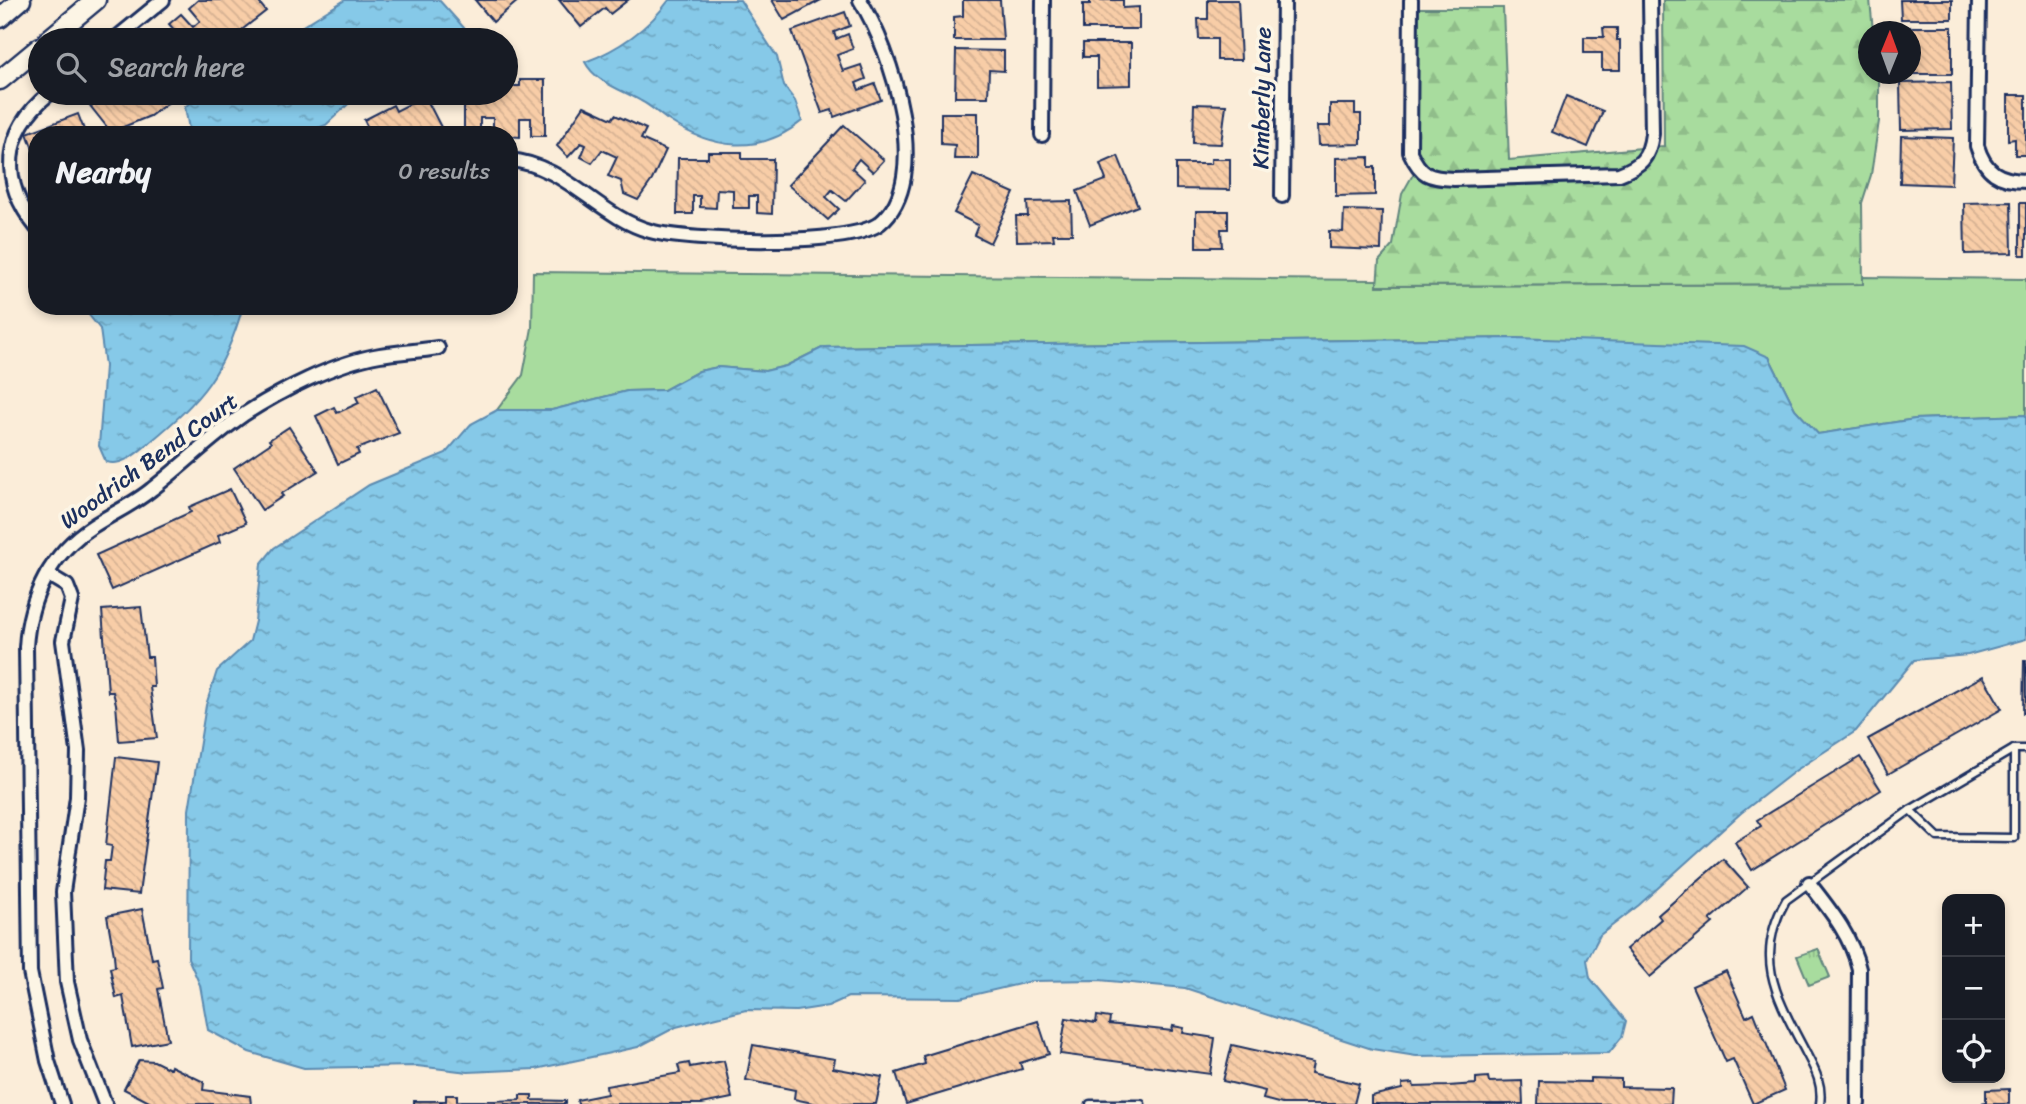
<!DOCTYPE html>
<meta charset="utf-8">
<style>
:root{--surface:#171b24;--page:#242831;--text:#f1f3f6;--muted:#9ea1a6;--line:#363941}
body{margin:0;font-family:Sriracha,sans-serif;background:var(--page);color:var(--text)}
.controls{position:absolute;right:21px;bottom:21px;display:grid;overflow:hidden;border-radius:14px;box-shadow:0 4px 10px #0003}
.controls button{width:63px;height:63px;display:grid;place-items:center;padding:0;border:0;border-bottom:2px solid var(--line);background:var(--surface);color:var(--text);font:35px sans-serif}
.compass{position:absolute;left:1858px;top:21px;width:63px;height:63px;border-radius:50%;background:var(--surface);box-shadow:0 4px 10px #0003;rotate:1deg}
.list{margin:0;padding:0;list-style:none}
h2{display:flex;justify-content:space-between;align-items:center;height:91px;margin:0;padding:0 28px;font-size:30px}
h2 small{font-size:23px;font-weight:400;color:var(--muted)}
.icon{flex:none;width:38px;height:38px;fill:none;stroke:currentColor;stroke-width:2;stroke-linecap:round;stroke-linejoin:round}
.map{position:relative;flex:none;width:2026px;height:1104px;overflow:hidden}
.search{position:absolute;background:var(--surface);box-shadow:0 4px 10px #0003;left:28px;top:28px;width:490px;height:77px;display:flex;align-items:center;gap:18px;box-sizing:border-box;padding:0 24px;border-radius:38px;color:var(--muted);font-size:26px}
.panel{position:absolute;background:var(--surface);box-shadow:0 4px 10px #0003;left:28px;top:126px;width:490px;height:189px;border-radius:28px}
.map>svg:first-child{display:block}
.green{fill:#a8dc9e;stroke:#62867e;stroke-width:2}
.forest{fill:url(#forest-firs);stroke:#62867e;stroke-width:2}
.park{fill:url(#park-tufts);stroke:#62867e;stroke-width:2}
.water{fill:url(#water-ripples);stroke:#5b8bb1;stroke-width:2}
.building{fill:url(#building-back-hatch);stroke:#1b2f5e;stroke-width:2}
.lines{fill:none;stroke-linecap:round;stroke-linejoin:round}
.lane-casing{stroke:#1b2f5e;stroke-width:11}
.street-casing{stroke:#1b2f5e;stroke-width:18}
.secondary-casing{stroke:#1b2f5e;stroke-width:23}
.lane{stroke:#fcf5e5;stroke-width:6}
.street{stroke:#fcf5e5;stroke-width:12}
.secondary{stroke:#fcf5e5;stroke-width:18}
.labels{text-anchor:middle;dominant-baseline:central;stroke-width:7;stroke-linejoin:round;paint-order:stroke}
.street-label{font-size:23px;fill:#1b2f5e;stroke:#fcf5e5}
</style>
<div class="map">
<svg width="2026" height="1104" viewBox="0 0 2026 1104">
<defs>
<pattern id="forest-firs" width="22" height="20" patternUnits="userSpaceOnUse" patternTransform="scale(1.75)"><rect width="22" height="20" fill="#a8dc9e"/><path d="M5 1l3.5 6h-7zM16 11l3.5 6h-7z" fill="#90bd8a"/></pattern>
<pattern id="park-tufts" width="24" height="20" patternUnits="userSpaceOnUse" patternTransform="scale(1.75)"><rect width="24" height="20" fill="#a8dc9e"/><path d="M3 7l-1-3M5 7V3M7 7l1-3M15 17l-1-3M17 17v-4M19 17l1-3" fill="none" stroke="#90bd8a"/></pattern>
<pattern id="water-ripples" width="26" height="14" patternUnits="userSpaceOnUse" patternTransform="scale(1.75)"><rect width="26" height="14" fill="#86c9e8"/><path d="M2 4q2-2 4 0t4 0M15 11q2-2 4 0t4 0" fill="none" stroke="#6da4bf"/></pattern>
<pattern id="building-back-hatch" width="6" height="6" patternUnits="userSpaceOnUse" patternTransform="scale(1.75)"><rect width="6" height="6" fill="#f8cda7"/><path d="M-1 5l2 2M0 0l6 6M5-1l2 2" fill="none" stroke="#d4b092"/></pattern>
</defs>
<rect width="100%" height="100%" fill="#fbedd9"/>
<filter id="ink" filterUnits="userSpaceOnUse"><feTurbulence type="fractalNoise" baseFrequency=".0143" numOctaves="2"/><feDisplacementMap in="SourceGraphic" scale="14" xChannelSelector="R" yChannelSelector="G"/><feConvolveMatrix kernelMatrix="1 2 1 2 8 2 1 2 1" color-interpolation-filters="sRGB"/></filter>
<g filter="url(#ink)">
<!-- green -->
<path class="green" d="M533,272L1377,280V286L1863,284V277L2026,279V415L1915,419L1818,434L1795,409L1769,357L1516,338L824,347L786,366L765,371L718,367L699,371L664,390L627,391L552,410H497L523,375L532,328Z"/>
<!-- forest -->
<path class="forest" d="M1663,0H1870L1873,31L1868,32V74H1879V121L1871,175L1862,203L1863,284L1377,286L1379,261L1393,245L1402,194L1415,171L1417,8H1503L1509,160L1664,146Z"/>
<!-- park -->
<path class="park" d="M1818,949L1830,977L1809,985L1797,956Z"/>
<!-- water -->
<g class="water">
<path d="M345,0H439L475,40H280Z"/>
<path d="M669,0H740L777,57L784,86L795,101L802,121C759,156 712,149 668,120C659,114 651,106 641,101C622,90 595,82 585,62C618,50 649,28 669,0Z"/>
<path d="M201,93H360L326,125L298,135H190L185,107Z"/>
<path d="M243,306C224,374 202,399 149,443C137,453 122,467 106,462L99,446L105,366L100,329L88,314L68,306Z"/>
<path d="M1516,338L1744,346L1769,357L1795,409L1818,434L1915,419L2026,415V639L1968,655L1914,660L1856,731L1795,771L1741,813L1639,905L1600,935L1587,960L1590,978L1626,1021L1622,1037L1609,1053L1416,1056L1372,1049L1185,988L1099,980L1032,981L960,998L848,997L828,1006L796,1011L746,1010L676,1027L638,1047L536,1069L468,1072L417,1066L304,1068L249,1052L208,1030L200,985L188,958L189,810L206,705L217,671L250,641L255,621L261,564L274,548L369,485L446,453L471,424L497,410H552L627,391L664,390L699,371L718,367L765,371L786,366L824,347Z"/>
</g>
<!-- building -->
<g class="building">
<path d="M198,0H257L266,11L229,40H183L169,24L181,14L193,27L200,21L189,8Z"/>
<path d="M475,0H519L493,22Z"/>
<path d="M559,0H628L610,14L605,8L581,27Z"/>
<path d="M772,0H821L784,20Z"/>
<path d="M963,0H1000L1003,40H954V17L963,16Z"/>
<path d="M1090,0H1123V8L1139,7V29H1083V4H1090Z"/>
<path d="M1208,0H1238L1241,60H1217V39H1199L1198,19H1208Z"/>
<path d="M1900,0H1952V19H1901Z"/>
<path d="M845,12L850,26L834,32L836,39L848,34L853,49L837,55L843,71L861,65L866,79L856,83L859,90L875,84L881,100L834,117L832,110L822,113L792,31Z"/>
<path d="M1900,27H1952V74H1900H1910V32H1900Z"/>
<path d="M1603,28H1617V40H1620V70H1602V53H1584V37H1604Z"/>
<path d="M1083,43H1131V85L1097,86V57H1083Z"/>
<path d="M956,50L1004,51V71L989,70L988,97H955Z"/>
<path d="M520,80H545V136H531V118H520V137L493,135V118H480V135H464V93H506V86H520Z"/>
<path d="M1951,82L1952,129L1901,130L1900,83Z"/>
<path d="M80,93H169L166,95L169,102L150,116L111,132Z"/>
<path d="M2008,95H2026V155H2015V139L2008,140Z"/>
<path d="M425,96L445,135H356L368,128L364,120L393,105L396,111Z"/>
<path d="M1566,96L1603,111L1588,147L1552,132Z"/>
<path d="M1194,104L1226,105L1221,144L1193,143Z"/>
<path d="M1330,104H1355V114H1361V144L1319,145L1318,126H1330Z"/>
<path d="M584,106L612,119L615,115L646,129L641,139L666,150L652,180L638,200L624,194L621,181L608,176L617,157L602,150L592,163L581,157L586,145L581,143L568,157L557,146Z"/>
<path d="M941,113H978V159H954L955,145L941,144Z"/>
<path d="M78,114L86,135H37L34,152L27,133Z"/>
<path d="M844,125L884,160L873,172L859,159L852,168L865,180L846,201L832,190L826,197L839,209L828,220L788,185Z"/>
<path d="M1901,136L1953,138L1951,185L1900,183Z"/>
<path d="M708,152H742V159H773L772,214L757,213V196H749V208H733V190L717,189L716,208L700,207V196H693V214H677L678,158H708Z"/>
<path d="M1118,156L1138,206L1090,225L1077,191L1106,180L1100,164Z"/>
<path d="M1369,157V167H1375V195L1336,196V158Z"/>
<path d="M1211,159H1230V190L1176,189V164H1211Z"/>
<path d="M973,175L1014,193L990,243L974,235L978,225L954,213Z"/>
<path d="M1071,201L1072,234H1053L1054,240L1017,241L1016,216H1028L1027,202Z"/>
<path d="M2011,202L2012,253L1965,254L1964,203Z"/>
<rect x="2020" y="203" width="6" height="52"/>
<path d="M1344,210L1382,211L1381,250L1329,248V231L1343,232Z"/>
<path d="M1196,211H1228V229H1221L1222,247H1196Z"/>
<path d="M377,387L399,433L357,449L359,454L338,464L316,416L334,407L337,413L359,403L356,397Z"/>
<path d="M289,427L318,471L281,494L283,496L262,510L234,468L271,443L269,440Z"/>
<path d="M230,489L246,523L218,535L220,542L112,590L96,555L191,512L189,507Z"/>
<path d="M141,607L147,657H152L154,687H150L157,738L119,741L116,704L113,692H108L102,610Z"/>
<path d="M2024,661H2026V713H2023Z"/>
<path d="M1983,676L2002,709L1888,774L1868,739Z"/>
<path d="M116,757L157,762L139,894L102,890L105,861H110L112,846L106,845Z"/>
<path d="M1860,757L1881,790L1752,870L1735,842L1761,826L1757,820Z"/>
<path d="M1723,859L1748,887L1710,920L1713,923L1650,977L1626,949L1661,919L1658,915Z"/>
<path d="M142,909L152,959L157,958L163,988L158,989L168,1040L132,1047L123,996L116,998L110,968L115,967L114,955L107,916Z"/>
<path d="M1726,971L1746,1017L1754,1013L1785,1090L1753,1104L1733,1059L1726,1062L1692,986Z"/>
<path d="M1097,1016L1110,1018L1109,1024L1172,1031L1173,1026L1184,1028L1183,1033L1215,1038L1210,1074L1060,1054L1066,1018L1096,1023Z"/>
<path d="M1038,1021L1049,1054L1020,1063L1022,1069L906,1104L896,1073L925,1064L923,1056Z"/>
<path d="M753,1045L835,1059L833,1068L882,1077L876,1104H817L794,1099L795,1090L746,1080Z"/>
<path d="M1232,1045L1313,1063L1311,1073L1359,1084L1354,1104H1282L1263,1099L1265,1091L1223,1081Z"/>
<path d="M139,1060L154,1061L170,1069L171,1066L204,1082L203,1090L250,1096L251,1104H153L124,1089Z"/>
<path d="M724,1061L732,1098L702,1104H578L577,1100L607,1094L606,1086L680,1073L678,1065L689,1063L690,1067Z"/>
<path d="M1488,1077L1489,1082L1522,1081L1523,1104H1371V1096L1402,1089V1084L1413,1083L1414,1087L1448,1086L1476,1084V1078Z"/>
<path d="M1590,1078L1621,1079V1087L1672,1088L1671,1104H1538L1539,1081L1590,1082Z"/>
<path d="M2009,1089V1104H1981L1986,1103V1090Z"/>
<path d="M446,1095H457V1101H495L520,1100V1095H532V1100L566,1101V1104H414V1101H446Z"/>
</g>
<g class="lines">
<defs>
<g id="lane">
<path d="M1910,810L1938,837L2014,838V749"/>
<path d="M1090,1104H1141"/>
<path d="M1820,1104C1823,1084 1815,1070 1806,1053C1778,999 1752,959 1786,900L1910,810L2014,749H2026"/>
</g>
<g id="street">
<path d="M1411,0L1410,152C1421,176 1429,178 1454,179L1619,174C1641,166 1649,158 1652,134L1650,0"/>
<path d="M1979,0L1977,146C1985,172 1999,181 2026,181"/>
<path d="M114,40L163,0"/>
<path d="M1042,135L1043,0"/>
<path d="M509,160C565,164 599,217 650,231C688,242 850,247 880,223C934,179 891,49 860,0"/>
<path d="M1282,196L1284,0"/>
<path d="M37,228C0,183 1,132 50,93"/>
<path d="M47,574L67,586L72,599L63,641L78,751L77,797L63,892L67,982L80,1040L105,1104"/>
<path d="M1809,883C1830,910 1851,935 1859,969L1858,1104"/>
<path d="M62,1104L48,1061L30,972L26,647C29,597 51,553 93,526C113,513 134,504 152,489C183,465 211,437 243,415C282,390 334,363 380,355C399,352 419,351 438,348"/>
</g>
<g id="secondary">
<path d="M0,18L21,0"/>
<path d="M48,40L96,0"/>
<path d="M0,80L40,47"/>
</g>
</defs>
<!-- lane casing -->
<use href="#lane" class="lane-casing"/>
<!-- street casing -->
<use href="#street" class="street-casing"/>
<!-- secondary casing -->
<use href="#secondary" class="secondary-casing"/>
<!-- lane -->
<use href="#lane" class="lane"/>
<!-- street -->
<use href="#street" class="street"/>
<!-- secondary -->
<use href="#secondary" class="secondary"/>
</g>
</g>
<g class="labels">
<!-- street labels -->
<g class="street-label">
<text transform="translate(1262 98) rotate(-89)">Kimberly Lane</text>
<text transform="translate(149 461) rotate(-36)">Woodrich Bend Court</text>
</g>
</g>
</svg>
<div class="controls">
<button>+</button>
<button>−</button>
<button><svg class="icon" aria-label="locate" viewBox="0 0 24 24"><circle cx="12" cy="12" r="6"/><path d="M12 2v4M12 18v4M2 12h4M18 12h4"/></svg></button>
</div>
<svg class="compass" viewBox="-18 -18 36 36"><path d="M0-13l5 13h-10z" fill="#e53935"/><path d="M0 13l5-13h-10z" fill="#9ea1a6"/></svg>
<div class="search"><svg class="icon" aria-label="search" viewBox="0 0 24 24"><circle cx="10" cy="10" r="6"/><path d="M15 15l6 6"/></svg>Search here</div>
<section class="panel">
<h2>Nearby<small>0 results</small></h2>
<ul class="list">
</ul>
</section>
</div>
